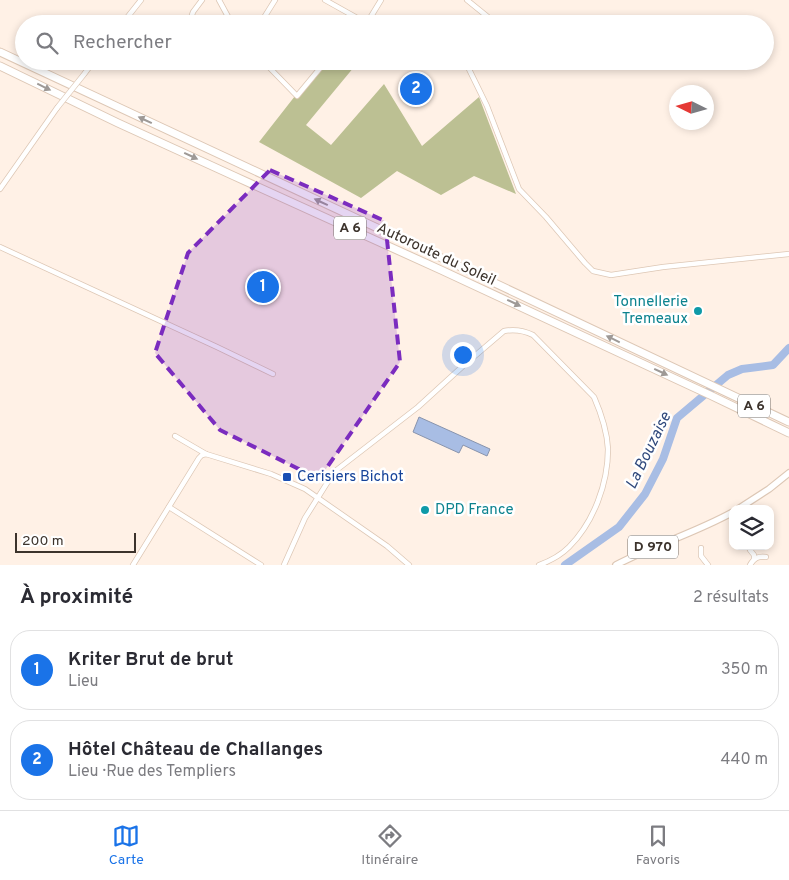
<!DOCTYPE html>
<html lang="fr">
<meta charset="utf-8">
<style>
:root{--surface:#fff;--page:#f2f2f3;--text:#2b2b33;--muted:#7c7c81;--line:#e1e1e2;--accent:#1a73e8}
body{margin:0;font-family:Overpass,sans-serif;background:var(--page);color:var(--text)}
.controls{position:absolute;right:15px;bottom:15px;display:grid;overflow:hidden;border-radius:10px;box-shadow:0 2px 8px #0003}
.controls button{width:45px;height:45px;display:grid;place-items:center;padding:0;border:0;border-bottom:1px solid var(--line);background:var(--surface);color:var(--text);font:25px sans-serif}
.compass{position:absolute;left:669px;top:85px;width:45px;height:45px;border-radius:50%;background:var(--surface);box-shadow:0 2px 8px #0003;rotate:275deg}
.scale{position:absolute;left:15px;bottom:12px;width:121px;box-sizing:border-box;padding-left:5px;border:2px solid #3c332c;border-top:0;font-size:14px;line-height:18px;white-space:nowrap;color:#3c332c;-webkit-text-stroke:4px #fff;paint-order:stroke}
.you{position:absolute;left:462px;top:354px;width:18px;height:18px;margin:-12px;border:4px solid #fff;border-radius:50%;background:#1a73e8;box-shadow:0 0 0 8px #1a73e833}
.badge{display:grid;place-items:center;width:32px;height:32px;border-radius:50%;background:var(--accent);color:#fff;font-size:16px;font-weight:700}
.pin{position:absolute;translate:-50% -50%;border:2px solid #fff;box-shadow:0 1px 5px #0006}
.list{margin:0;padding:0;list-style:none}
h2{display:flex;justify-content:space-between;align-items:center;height:65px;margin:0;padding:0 20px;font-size:21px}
h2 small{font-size:16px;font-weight:400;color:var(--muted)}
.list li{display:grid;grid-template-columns:32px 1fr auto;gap:15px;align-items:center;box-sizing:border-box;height:80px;margin:0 10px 10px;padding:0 10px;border:1px solid var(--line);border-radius:20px}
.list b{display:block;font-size:19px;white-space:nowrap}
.list p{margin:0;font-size:16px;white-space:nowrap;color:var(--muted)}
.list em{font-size:16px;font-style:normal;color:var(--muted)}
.icon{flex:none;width:28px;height:28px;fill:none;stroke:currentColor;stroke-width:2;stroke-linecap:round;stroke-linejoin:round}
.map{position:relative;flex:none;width:789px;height:565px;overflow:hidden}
.search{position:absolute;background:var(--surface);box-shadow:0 2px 8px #0003;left:15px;right:15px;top:15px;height:55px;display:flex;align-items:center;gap:12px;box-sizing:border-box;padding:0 18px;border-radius:28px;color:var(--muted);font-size:19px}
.sheet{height:245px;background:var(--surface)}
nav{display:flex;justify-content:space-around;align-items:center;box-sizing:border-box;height:70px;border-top:1px solid var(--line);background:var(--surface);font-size:14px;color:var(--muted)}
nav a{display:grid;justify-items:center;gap:2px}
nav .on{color:var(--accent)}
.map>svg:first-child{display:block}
.forest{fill:#bcc093}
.water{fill:#a8bde4;stroke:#8894ad}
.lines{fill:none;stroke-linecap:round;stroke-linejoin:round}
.river{stroke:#a8bde4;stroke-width:8}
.minor-casing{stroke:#ddc7b5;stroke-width:6}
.major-casing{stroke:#ddc7b5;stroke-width:8}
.highway-casing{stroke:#ddc7b5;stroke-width:9}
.minor{stroke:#fff;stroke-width:4.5}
.major{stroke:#fff;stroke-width:5.5}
.highway{stroke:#fff;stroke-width:7}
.minor-bridge-casing{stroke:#ddc7b5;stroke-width:6;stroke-linecap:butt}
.minor-bridge{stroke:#fff;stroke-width:4.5}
.oneway{fill:#9e9996}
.marked{fill:#7b2cbf;fill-opacity:0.2;stroke:#7b2cbf;stroke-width:4;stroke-dasharray:10 6;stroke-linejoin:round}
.culture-dot{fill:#0f9aa8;stroke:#fff;stroke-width:2}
.transit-dot{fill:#1a4fb4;stroke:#fff;stroke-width:2}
.labels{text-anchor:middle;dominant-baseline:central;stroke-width:5;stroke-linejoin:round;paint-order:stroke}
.shield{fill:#fff;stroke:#76706b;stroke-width:1}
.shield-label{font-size:14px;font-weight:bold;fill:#3c332c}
.street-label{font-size:15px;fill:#3c332c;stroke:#fff}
.culture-label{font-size:15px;fill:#0d838f;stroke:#fff;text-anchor:end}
.transit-label{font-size:15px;fill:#164399;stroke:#fff;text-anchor:start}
.water-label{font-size:16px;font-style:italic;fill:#314a7d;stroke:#fff}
</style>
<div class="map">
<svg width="789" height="565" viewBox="0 0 789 565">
<rect width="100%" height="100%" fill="#fff1e6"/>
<!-- forest -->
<path class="forest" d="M326,61H359L306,125L331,145L384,84L422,146L479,97L516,194L474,176L441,195L397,171L361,198L259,142L295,96Z"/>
<!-- water -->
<path class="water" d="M419,417L490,449L487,456L463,445L459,453L413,432Z"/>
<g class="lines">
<!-- river -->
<path class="river" d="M565,565L619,527L645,494L663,459L677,418L728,375L742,369L773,365L789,348"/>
<defs>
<g id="minor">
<path d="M219,0L232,24"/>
<path d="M325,0L368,24"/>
<path d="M467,0L488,17L487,22L485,24"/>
<path d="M367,23L381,0"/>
<path d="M122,24L141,0"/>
<path d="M189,24L193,12L202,0"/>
<path d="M260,24L275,0"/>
<path d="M263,61L297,96L326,61"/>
<path d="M315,61L321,67"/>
<path d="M427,61L434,66L440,61"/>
<path d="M465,61L487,106L519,189L546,217L585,263L593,271L611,275L663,267L789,254"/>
<path d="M85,73L94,61"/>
<path d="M0,189L57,108"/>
<path d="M0,247L217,347L273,374"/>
<path d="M175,436L206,454"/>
<path d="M169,507L261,565"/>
<path d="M701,548V556L708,565"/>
<path d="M750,550L754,555V559"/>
<path d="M133,565L199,458L202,455L206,454L271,474L305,489L387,546L409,565"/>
<path d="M284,565L305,518L334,472L418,407L463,366L504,331C515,329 523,330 533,335L594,397C601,413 607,430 608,449C608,483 594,522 569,547C561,555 550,561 539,565"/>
<path d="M750,565C754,558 758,556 766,557"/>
</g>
<g id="major">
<path d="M738,509L769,489L789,473"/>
<path d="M616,565C654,545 695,533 733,512"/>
</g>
<g id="highway">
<path d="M0,52L446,260L789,422"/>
<path d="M0,66L118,123L234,176L441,270L710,395L789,433"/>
</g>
</defs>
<!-- minor casing -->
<use href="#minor" class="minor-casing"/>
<!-- major casing -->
<use href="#major" class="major-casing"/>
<!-- highway casing -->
<use href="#highway" class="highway-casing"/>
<!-- minor -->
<use href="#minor" class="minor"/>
<!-- major -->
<use href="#major" class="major"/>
<!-- highway -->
<use href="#highway" class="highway"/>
<defs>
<path id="minor-bridge" d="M57,108L85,73"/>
</defs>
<!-- minor-bridge casing -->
<use href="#minor-bridge" class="minor-bridge-casing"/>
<!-- minor-bridge -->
<use href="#minor-bridge" class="minor-bridge"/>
</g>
<!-- one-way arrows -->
<defs><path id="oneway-solid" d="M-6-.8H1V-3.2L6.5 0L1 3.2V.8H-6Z" transform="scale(1.25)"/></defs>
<g class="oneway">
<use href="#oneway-solid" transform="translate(44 87) rotate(26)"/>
<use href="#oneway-solid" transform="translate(145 120) rotate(-155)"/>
<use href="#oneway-solid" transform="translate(191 156) rotate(25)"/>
<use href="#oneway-solid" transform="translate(321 202) rotate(-155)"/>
<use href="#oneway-solid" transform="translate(514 303) rotate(25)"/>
<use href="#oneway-solid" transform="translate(613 339) rotate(-154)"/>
<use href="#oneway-solid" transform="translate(661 372) rotate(25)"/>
</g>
<!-- marked area -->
<path class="marked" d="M270,170L385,221L400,362L319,479L220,430L155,353L188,253Z"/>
<!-- markers -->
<g class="culture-dot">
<circle cx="698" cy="311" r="5"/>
<circle cx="425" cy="510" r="5"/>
</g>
<rect class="transit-dot" x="282" y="472" width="10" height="10" rx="2.5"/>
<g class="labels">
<!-- shield labels -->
<g class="shield">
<rect x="334" y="216.5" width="32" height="23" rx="4"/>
<rect x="738" y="394.5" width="32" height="23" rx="4"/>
<rect x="628" y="535.5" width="50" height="23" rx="4"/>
</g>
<g class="shield-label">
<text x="350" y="228">A 6</text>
<text x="754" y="406">A 6</text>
<text x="653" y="547">D 970</text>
</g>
<!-- street labels -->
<g class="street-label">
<text transform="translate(436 255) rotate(25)">Autoroute du Soleil</text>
</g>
<!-- culture labels -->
<g class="culture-label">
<text x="688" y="302">Tonnellerie<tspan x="688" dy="17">Tremeaux</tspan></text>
<text x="435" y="510" text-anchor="start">DPD France</text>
</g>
<!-- transit labels -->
<g class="transit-label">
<text x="297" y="477">Cerisiers Bichot</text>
</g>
<!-- water labels -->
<g class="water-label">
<text transform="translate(649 451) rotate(-64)">La Bouzaise</text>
</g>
</g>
</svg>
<div class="controls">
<button><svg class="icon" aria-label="layers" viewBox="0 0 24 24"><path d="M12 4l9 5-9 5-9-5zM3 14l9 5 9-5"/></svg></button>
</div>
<svg class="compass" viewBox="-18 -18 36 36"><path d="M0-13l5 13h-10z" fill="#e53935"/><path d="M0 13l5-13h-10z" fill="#7c7c81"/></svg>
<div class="scale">200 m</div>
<div class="you"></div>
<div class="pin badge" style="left:263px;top:287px">1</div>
<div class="pin badge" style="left:416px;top:89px">2</div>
<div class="search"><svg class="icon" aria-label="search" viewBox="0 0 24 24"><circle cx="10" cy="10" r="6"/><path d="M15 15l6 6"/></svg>Rechercher</div>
</div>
<section class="sheet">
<h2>À proximité<small>2 résultats</small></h2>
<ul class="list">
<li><span class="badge">1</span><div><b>Kriter Brut de brut</b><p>Lieu</p></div><em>350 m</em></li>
<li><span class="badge">2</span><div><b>Hôtel Château de Challanges</b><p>Lieu · Rue des Templiers</p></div><em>440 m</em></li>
</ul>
</section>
<nav>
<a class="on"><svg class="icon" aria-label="map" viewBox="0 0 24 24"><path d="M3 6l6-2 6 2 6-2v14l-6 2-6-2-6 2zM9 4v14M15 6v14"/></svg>Carte</a>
<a><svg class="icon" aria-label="directions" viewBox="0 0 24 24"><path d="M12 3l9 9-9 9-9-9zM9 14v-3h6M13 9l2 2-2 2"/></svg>Itinéraire</a>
<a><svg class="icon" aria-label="saved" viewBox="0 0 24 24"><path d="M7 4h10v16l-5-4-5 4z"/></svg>Favoris</a>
</nav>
